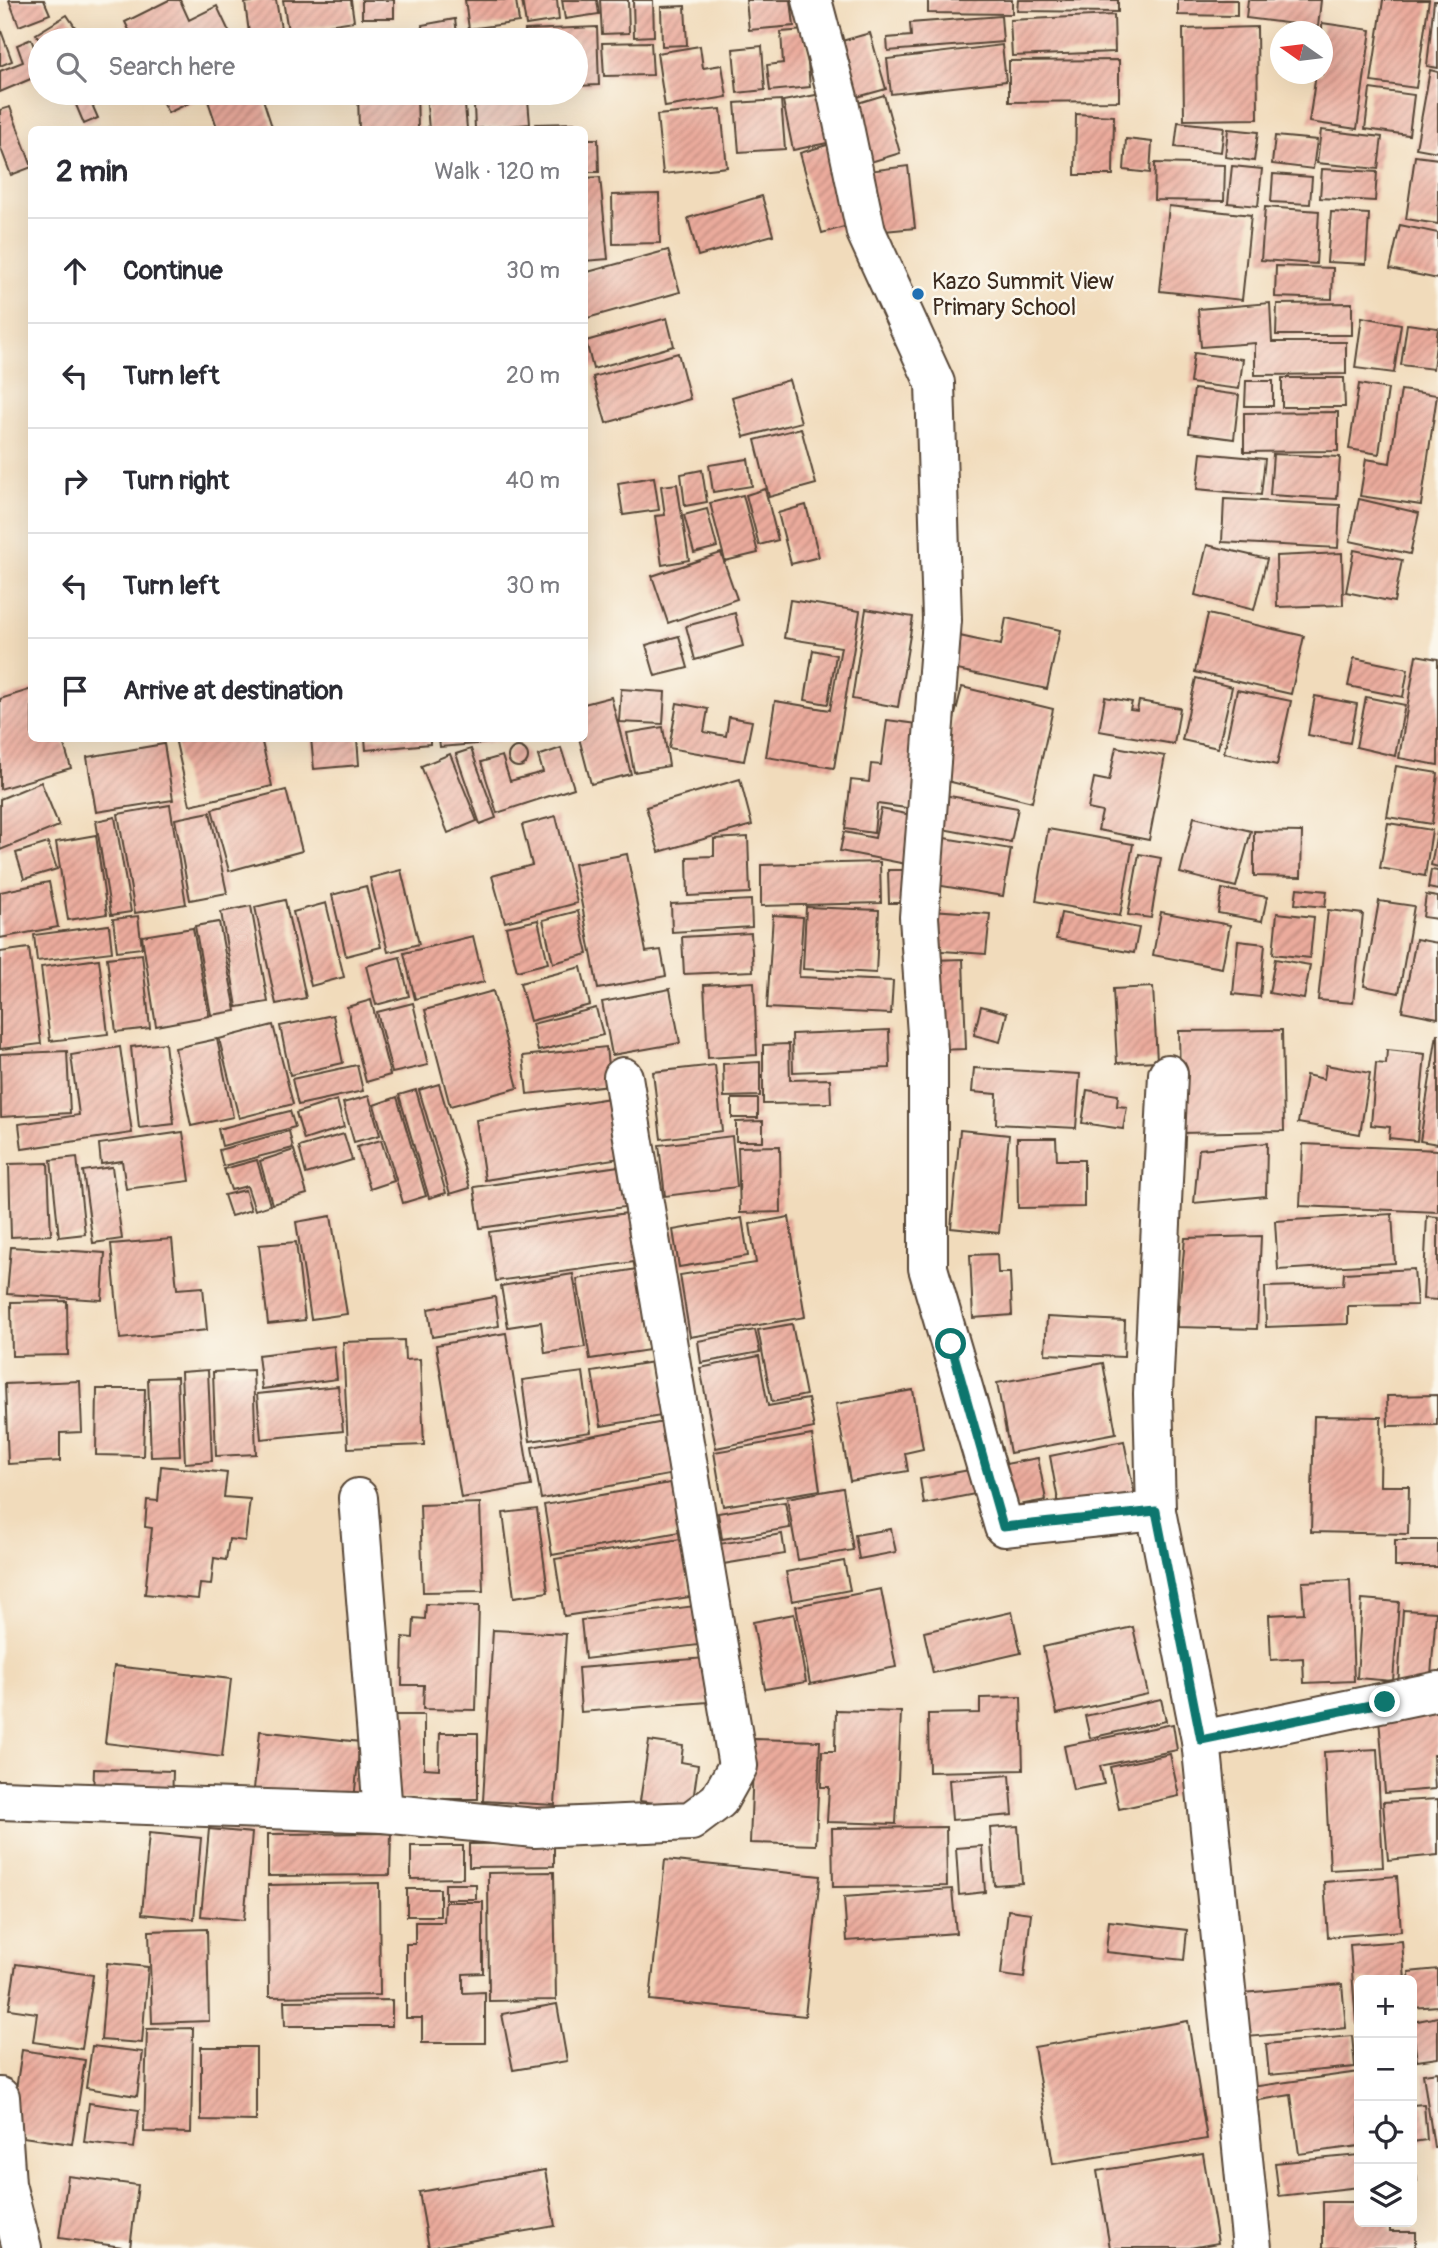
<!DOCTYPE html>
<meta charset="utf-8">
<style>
:root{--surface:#fff;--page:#f7f7f7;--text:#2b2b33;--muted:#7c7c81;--line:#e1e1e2}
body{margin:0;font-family:Pangolin,sans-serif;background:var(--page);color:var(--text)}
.controls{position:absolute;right:21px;bottom:21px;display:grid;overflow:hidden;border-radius:10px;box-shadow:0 7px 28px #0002}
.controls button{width:63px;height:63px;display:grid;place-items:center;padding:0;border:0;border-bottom:2px solid var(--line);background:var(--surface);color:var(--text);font:35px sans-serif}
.compass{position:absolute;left:1270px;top:21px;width:63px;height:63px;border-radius:50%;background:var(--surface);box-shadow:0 7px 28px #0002;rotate:284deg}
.stop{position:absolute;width:21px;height:21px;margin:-16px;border:5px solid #0f766e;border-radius:50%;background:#fff}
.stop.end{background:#0f766e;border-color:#fff;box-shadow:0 2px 7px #0008}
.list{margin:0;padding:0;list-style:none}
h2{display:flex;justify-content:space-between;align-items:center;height:91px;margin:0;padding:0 28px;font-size:30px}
h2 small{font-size:23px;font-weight:400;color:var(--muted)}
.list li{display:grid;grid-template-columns:46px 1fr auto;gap:21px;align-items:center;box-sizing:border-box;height:105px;padding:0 28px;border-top:2px solid var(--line)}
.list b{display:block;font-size:26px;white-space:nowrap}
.list em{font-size:23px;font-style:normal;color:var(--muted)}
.icon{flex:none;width:38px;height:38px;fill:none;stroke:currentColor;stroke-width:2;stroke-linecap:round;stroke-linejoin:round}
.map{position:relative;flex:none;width:1438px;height:2248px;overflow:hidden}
.search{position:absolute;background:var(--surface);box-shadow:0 7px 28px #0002;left:28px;top:28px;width:560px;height:77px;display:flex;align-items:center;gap:18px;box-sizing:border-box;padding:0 24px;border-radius:38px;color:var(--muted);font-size:26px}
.panel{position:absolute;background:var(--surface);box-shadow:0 7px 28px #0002;left:28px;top:126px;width:560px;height:616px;border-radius:10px}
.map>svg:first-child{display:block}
.building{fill:url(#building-hatch)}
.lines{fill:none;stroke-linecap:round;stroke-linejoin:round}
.minor-casing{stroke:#564536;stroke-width:42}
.minor{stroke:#fff;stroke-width:38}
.route{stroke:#0f766e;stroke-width:9}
.poi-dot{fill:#1f6fb2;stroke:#fbf7ec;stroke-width:2.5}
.labels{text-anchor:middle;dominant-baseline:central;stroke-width:5;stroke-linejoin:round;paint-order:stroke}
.poi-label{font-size:23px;fill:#3b2a1e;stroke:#fbf7ec;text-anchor:start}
</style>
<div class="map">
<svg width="1438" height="2248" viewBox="0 0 1438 2248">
<defs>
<pattern id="building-hatch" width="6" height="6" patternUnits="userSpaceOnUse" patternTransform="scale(1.75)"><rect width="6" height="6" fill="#ebab9c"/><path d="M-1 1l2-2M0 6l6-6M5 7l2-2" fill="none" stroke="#c08b7f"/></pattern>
</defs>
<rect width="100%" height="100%" fill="#fbf7ec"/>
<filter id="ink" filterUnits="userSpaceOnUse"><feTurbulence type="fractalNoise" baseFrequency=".0143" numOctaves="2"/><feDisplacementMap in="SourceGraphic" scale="14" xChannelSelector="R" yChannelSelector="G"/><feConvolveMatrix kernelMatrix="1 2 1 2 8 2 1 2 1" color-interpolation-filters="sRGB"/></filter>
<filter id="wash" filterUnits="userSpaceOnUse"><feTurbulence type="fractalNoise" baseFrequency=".00686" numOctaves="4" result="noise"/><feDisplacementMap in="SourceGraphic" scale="28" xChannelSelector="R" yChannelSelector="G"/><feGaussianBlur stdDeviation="1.57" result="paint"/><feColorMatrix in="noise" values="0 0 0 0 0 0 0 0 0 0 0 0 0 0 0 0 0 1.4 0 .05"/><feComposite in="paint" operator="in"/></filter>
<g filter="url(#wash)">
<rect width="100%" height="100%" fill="#f1dbbb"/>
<g id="blocks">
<!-- building -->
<g class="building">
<path d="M9,0H44L50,14L19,26Z"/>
<path d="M169,0H180L189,20L217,6L233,40H134L125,22Z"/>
<path d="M261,0H276L283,40H250L245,3Z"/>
<path d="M283,0H351L354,21L288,31Z"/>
<rect x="362" y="0" width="32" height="18"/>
<path d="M465,0H516L519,22L469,29Z"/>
<path d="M522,0H557L559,20L526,25Z"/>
<path d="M562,0H597L599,14L565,19Z"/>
<path d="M600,0H628L629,33L602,34Z"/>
<path d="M633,0H653L654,36L634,37Z"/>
<path d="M746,0H791L794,26L749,30Z"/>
<path d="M928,0H1012V14L928,13Z"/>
<path d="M1018,0H1118V12L1017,11Z"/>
<path d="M1178,0H1237V16L1178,15Z"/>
<path d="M1248,0H1321L1318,27L1246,18Z"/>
<path d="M1383,0H1429L1416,88L1371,82Z"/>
<path d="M1434,1H1438V68L1427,66Z"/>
<path d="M685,6L687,45L662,46L661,7Z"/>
<path d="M67,15L75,27L51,40H40L36,34Z"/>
<path d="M1114,15L1115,52L1012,56L1010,20Z"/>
<path d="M1001,16L1003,42L888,51L887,38L911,36L910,23Z"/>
<path d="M455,19L458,40H424L422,25Z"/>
<path d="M1322,23L1371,30L1357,129L1309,122L1316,74H1322Z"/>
<path d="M597,27L599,85L576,86V40H525V30Z"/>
<path d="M1257,27L1258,119L1184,120L1183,29Z"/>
<path d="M0,28L12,61L0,66Z"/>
<path d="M805,30L810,87L770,91L767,65L783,63L781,32Z"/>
<path d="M415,31V40H357L356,33Z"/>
<path d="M870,33L886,89L850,99L835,43Z"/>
<path d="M513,35V40H474L473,37Z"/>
<path d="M31,39L40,62V75L0,92V71L23,62L17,45Z"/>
<path d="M651,42L653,75L604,76L602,43Z"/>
<path d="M1002,45L1006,81L891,94L887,59Z"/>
<path d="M700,46L703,68L722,65L727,97L665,107L657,53Z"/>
<path d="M762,46L765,90L737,93L733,49Z"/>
<path d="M1119,60V101L1009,102V61Z"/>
<path d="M1430,70L1438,72V152L1416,148Z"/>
<path d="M1370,89L1414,95L1409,135L1365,129Z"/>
<path d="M71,93H87L98,118L84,124Z"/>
<path d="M158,93H261L273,130H218L206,95L168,113Z"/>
<path d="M358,93H417L418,130H359Z"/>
<path d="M426,93H464L467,129L429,130Z"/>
<path d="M827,93L837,141L793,150L783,101Z"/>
<path d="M884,95L900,153L864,164L848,106Z"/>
<path d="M528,100L530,124L475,129L474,105Z"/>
<path d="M781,100L785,149L739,152L735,103Z"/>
<path d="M10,107L32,167L11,175L0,146V110Z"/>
<path d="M721,109L727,167L663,174L657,115Z"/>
<path d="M1076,114L1114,116L1113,175H1075Z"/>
<path d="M1178,122L1224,127L1221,152L1175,147Z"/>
<path d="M574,123V130H537L536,124Z"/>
<path d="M1228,129L1258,132L1254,161L1225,157Z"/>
<path d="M1321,130L1382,137L1378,169L1317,163Z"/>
<path d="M1275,136L1317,140L1313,169L1272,164Z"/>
<path d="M584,139H598L599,172H584Z"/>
<path d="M1126,139L1152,142L1150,173L1124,170Z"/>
<path d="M837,142L859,223L822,233L800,153Z"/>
<path d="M1415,156L1438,159V224L1406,219Z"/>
<path d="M1155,163L1225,165L1224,201L1154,200Z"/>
<path d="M908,166L915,228L874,232L868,171Z"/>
<path d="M1232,166L1262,169L1258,206L1228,203Z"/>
<path d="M1322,169L1377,172L1375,201L1320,198Z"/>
<path d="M1273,174L1312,177L1310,204L1271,202Z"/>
<path d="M600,177L608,259L584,261V178Z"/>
<path d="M659,194L660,243L613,244L612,195Z"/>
<path d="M762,196L773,235L698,256L688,218Z"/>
<path d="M1169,206L1251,215L1242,300L1160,291Z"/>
<path d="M1265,207L1319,211L1316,264L1261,260Z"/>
<path d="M1331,212L1369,214L1366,264L1327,262Z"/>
<path d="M1400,225L1438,233V279L1390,269Z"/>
<path d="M668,250L680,292L584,319V273Z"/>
<path d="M1276,266L1333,268L1332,299L1275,297Z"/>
<path d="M1270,303L1272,342H1346V374L1255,375V343L1201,347L1198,309Z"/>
<path d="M1352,303V335H1276L1277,304Z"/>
<path d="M1362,317L1401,324L1394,373L1355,368Z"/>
<path d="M667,318L674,346L593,369L586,341Z"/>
<path d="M1407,324L1438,328L1433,369L1401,365Z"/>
<path d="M678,353L690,399L606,423L593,377Z"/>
<path d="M1194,353L1243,359L1239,389L1190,383Z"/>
<path d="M1282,378H1344L1345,407H1282Z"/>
<path d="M789,380L801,422L744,437L732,397Z"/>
<path d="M1246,381H1273V406H1245Z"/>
<path d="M1359,384L1388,389L1379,454L1349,449Z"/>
<path d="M1194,389L1239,395L1234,439L1189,433Z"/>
<path d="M1401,390L1437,395L1421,505L1360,496L1366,459L1390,463Z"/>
<path d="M1338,412V451L1244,452V413Z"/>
<path d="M801,428L816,484L769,497L755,440Z"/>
<path d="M1201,453L1265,459L1261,495L1197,489Z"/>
<path d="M1273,454L1340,457L1337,499L1270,495Z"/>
<path d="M748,459L752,486L713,492L709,465Z"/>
<path d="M702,470L707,502L685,506L681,474Z"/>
<path d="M654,477L659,510L623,515L618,483Z"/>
<path d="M677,484L689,560L662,565L655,516L665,515L661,486Z"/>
<path d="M765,489L778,540L759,545L746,495Z"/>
<path d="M743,495L758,553L725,561L710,503Z"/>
<path d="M1224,499L1340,505L1338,548L1222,542Z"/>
<path d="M1359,499L1419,513L1410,554L1350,541Z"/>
<path d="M806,505L819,557L791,564L778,513Z"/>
<path d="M707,509L717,547L694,553L684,515Z"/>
<path d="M1207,545L1267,559L1254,610L1195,595Z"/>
<path d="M1354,550L1402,560L1394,602L1346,592Z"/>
<path d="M721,553L737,599L668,623L652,576Z"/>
<path d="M1342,553L1343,605L1277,607L1276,556Z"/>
<path d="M790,600L860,611L834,768L766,757L775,701L830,710L841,647L784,638Z"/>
<path d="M866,609L913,617L898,707L852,699Z"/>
<path d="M735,613L743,646L695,660L686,626Z"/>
<path d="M1208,614L1304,636L1291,694L1195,672Z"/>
<path d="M1006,618L1060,630L1047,689L948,668L955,635L1001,645Z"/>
<path d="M679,636L688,668L655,676L646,645Z"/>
<path d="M813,650L836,655L828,704L805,700Z"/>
<path d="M1416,655L1438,659V765L1399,758Z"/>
<path d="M1354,658L1408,669L1403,697L1348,686Z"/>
<path d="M1196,678L1232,687L1218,748L1182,740Z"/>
<path d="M962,687L1053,709L1032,802L939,779Z"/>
<path d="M32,689V738H62L71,768L0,789V699Z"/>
<path d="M621,689L665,692L663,724L619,722Z"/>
<path d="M1237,690L1291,701L1277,765L1224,753Z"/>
<path d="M1315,696L1357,704L1350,743L1308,735Z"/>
<path d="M611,697L631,774L591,784L579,738H584V704Z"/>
<path d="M1105,697L1132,702L1130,710L1137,711L1139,701L1180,708L1174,744L1099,731Z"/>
<path d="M1366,697L1405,705L1395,756L1356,747Z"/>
<path d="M677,703L708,709L704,732L726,736L729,717L752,721L744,761L669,748Z"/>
<path d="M887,720L925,725L914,809L877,804L874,833L845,829L851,780L869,782L871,764L881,765Z"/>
<path d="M663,727L669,766L634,772L627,733Z"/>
<path d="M175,738H261L272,786L190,805Z"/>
<path d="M311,738H357L359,765L314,769Z"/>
<path d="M365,738H430V744L366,750Z"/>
<path d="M439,738H499L500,742L440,747Z"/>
<path d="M164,744L173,800L96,812L87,757Z"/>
<path d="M1116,747L1165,756L1149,840L1098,830L1102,812L1088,809L1094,778L1109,781Z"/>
<circle cx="518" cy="757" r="10"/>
<path d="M561,748L574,788L497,813L481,762L502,756L510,781L543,772L538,756Z"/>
<path d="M471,749L496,818L480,824L456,754Z"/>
<path d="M450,754L477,821L448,833L421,766Z"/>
<path d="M1396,766L1438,773L1432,824L1387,817Z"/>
<path d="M740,779L752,825L659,852L646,807Z"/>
<path d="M41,782L59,826L0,850V799Z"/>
<path d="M286,790L302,851L229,871L212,809Z"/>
<path d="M938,794L1018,808L1011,842L932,827Z"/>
<path d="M170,805L186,904L135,913L118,814Z"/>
<path d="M881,809L916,816L906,864L840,851L844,832L875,838Z"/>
<path d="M210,812L227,893L190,900L175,819Z"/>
<path d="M556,816L577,903L505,922L492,876L532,865L522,825Z"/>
<path d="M115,817L131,912L111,915L96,821Z"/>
<path d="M1194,817L1251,831L1236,887L1180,873Z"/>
<path d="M1388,823L1432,830L1425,876L1380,868Z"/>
<path d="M1048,829L1133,844L1120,916L1036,901Z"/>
<path d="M1254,831L1302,832L1301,877L1254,876Z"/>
<path d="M1437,833L1438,834V867L1431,865Z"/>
<path d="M96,835L107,914L68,920L56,842Z"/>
<path d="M748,837L750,893L688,896L687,857L714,856V839Z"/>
<path d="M938,837L1011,849L1003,896L930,884Z"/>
<path d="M48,843L57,869L24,879L16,853Z"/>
<path d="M627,854L646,952L661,950L666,976L598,989L574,864Z"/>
<path d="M1139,854L1161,858L1151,918L1128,915Z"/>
<path d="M880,862L881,903L761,906V865Z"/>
<path d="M401,870L419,944L388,952L370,878Z"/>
<path d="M888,870H908V903H889Z"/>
<path d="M1431,870L1438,871V890L1428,888Z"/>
<path d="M49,882L58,927L0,938V892Z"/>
<path d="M366,886L381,947L346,956L332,895Z"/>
<path d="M1297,888L1327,891L1325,907L1295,904Z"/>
<path d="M1222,889L1267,897L1262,921L1218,913Z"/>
<path d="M1426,895L1438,897V919L1423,917Z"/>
<path d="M285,900L306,998L276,1004L255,907Z"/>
<path d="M751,900L752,927L672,932L671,904Z"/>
<path d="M1379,901L1414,906L1399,993L1364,986Z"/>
<path d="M326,903L344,977L311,986L293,912Z"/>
<path d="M251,906L268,1002L237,1007L221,912Z"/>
<path d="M806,907L879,910L876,973L803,969Z"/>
<path d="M931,910L990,914L986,954L928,950Z"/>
<path d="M1328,910L1363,914L1353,1003L1318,1000Z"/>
<path d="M578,911L588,954L553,963L543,920Z"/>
<path d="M1161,912L1230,925L1222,968L1153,955Z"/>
<path d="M1061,913L1139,928L1134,953L1056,939Z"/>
<path d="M1277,913L1314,917L1310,958L1273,954Z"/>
<path d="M773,915L803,917L799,977L893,981L891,1014L767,1008Z"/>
<path d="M138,916L142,948L117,951L113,919Z"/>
<path d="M538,920L548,963L517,971L506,927Z"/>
<path d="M219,922L236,1011L211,1015L195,926Z"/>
<path d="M109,925L112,952L37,961L34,935Z"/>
<path d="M193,928L209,1016L156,1026L142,936Z"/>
<path d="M751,933L753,971L684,974L682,937Z"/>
<path d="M473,936L484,982L415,999L404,953Z"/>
<path d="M1416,939L1438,943V1018L1402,1011Z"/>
<path d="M1238,941L1265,944L1260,997L1233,994Z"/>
<path d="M29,948L41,1044L0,1049V952Z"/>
<path d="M142,954L150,1028L116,1032L107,958Z"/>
<path d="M400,957L409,996L376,1005L366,966Z"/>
<path d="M99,959L108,1034L50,1041L41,967Z"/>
<path d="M963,959L966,1049L936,1050L933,960Z"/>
<path d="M1275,959L1310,965L1304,999L1269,993Z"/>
<path d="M581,967L590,1005L530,1021L520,983Z"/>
<path d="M754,982L757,1055L708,1058L704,985Z"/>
<path d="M1153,987L1157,1061L1117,1063L1113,989Z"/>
<path d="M670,989L680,1043L612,1055L602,1002Z"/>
<path d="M493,991L518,1088L450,1106L425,1010Z"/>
<path d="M371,1000L390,1075L366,1082L347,1007Z"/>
<path d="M413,1003L428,1065L392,1073L377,1012Z"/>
<path d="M981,1006L1007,1013L1000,1042L974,1035Z"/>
<path d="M596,1008L603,1035L538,1051L532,1024Z"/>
<path d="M333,1015L343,1063L290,1075L280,1026Z"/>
<path d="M273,1025L293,1104L239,1118L219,1039Z"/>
<path d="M889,1030L890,1068L793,1072L792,1034Z"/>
<path d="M1282,1030L1284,1131L1181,1133L1179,1031Z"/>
<path d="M1437,1034H1438V1144L1420,1141Z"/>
<path d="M217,1039L233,1117L191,1126L175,1048Z"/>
<path d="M165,1043L174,1124L139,1128L131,1047Z"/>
<path d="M789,1044L790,1080L830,1079L831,1103L763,1104V1045Z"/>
<path d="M120,1047L132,1133L22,1149L19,1124L79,1115L71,1055Z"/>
<path d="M606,1047L610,1085L527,1094L523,1056Z"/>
<path d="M1387,1050L1425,1054L1417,1141L1389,1138L1390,1127L1371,1125L1376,1063L1386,1064Z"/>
<path d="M67,1051L70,1113L1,1117L0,1054Z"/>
<path d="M760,1062V1096L724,1097L723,1064Z"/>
<path d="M357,1065L363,1091L298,1105L292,1079Z"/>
<path d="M715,1065L722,1131L661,1139L653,1072Z"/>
<path d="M1326,1065L1370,1073L1360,1134L1298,1123L1306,1075L1324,1079Z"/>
<path d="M974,1068L1080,1074L1076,1128L996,1124L997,1094L972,1092Z"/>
<path d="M439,1084L470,1188L450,1194L419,1090Z"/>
<path d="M416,1090L446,1193L429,1198L399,1095Z"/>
<path d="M1087,1090L1118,1095L1117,1106L1127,1107L1123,1129L1082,1123Z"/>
<path d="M369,1096L380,1135L354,1142L343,1103Z"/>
<path d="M622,1096L632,1156L485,1180L476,1120Z"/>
<path d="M397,1097L426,1196L403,1203L374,1105Z"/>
<rect x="732" y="1099" width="26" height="19"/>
<path d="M337,1100L344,1127L304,1140L296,1113Z"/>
<path d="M290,1111L295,1127L222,1146L218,1129Z"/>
<path d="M763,1121V1141H736V1122Z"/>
<path d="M960,1130L1009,1135L999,1233L951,1228Z"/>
<path d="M289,1131L293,1148L223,1166L219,1150Z"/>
<path d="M183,1132L190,1181L126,1189L122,1161L101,1164L99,1144Z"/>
<path d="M344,1134L352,1160L306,1174L299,1147Z"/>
<path d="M732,1136L737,1187L665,1196L659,1145Z"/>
<path d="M1017,1138H1056L1057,1160H1084V1207L1018,1208Z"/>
<path d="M381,1140L394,1181L370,1189L357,1147Z"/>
<path d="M1267,1143L1266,1196L1194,1203L1199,1149Z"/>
<path d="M1303,1144L1438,1150V1212L1300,1206Z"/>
<path d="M780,1146L781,1212L740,1213L738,1147Z"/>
<path d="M294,1150L307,1194L272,1204L260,1161Z"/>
<path d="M77,1157L85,1234L59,1237L51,1160Z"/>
<path d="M257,1160L270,1205L255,1210L247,1186L231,1190L224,1169Z"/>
<path d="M48,1163L51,1235L11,1237L9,1164Z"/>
<path d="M633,1164L638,1205L480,1228L474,1187Z"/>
<path d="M112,1167L122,1239L93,1243L83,1171Z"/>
<path d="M245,1190L251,1210L231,1216L224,1195Z"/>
<path d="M635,1212L642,1261L496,1281L489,1232Z"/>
<path d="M1392,1214L1395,1263L1278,1270L1275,1221Z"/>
<path d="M331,1216L347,1314L311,1319L296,1222Z"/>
<path d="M1427,1216L1438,1217V1300L1423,1299Z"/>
<path d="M789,1217L805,1317L690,1337L680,1275L756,1263L750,1224Z"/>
<path d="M742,1218L748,1256L679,1267L673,1230Z"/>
<path d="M1261,1236L1257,1329L1177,1327L1185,1238Z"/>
<path d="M172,1239L177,1289L203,1287L207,1330L120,1339L111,1244Z"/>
<path d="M296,1242L305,1320L268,1324L259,1245Z"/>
<path d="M11,1247L105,1253L102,1300L7,1294Z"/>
<path d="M997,1254L998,1273H1010L1012,1315L973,1318L970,1255Z"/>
<path d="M643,1268L656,1349L590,1359L577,1279Z"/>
<path d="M1414,1269L1417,1305L1348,1306V1324L1266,1327L1265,1287L1343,1285L1344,1273Z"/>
<path d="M573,1274L585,1347L545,1353L541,1322L508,1327L501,1286Z"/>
<path d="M495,1297L499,1326L432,1337L428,1309Z"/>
<path d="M67,1301L68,1355L12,1356L11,1302Z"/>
<path d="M1047,1317L1125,1321L1124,1357L1045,1354Z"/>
<path d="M792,1324L806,1395L772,1402L758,1330Z"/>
<path d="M755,1330L760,1352L701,1363L698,1341Z"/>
<path d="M506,1333L531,1486L461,1498L436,1345Z"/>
<path d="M404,1340L405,1360L420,1359L424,1445L348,1448L343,1342Z"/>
<path d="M334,1346L337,1379L262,1389L258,1355Z"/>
<path d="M759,1356L768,1406L808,1399L814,1428L716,1448L700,1368Z"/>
<path d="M659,1361L667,1415L601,1426L592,1372Z"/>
<path d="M1103,1363L1116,1433L1010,1453L997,1383Z"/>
<path d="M208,1370L212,1461L185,1463L181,1372Z"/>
<path d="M253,1370L256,1454L216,1456L213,1372Z"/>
<path d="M583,1372L591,1432L530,1441L522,1380Z"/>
<path d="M177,1377L180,1456L151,1457L148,1378Z"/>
<path d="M80,1381L82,1432L60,1433V1461L8,1464L5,1384Z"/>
<path d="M338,1386L343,1431L261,1439L257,1394Z"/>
<path d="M97,1389H145L143,1456L96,1455Z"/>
<path d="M913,1390L923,1449L905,1453L908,1471L850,1481L836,1404Z"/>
<path d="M1437,1395V1425L1388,1426L1387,1396Z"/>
<path d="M1314,1416L1381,1417L1380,1486H1409L1408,1534L1311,1532Z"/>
<path d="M669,1421L679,1473L541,1499L532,1447Z"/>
<path d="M812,1435L820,1490L723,1506L714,1452Z"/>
<path d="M1124,1441L1135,1497L1060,1512L1050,1456Z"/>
<path d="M1038,1458L1046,1500L1008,1507L1000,1465Z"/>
<path d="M161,1466L227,1473L224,1497L250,1499L245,1541L229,1539L226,1560L214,1558L211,1585L200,1584L198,1599L145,1594L152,1528L145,1527L147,1500L158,1501Z"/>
<path d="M975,1469L980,1493L924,1504L920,1479Z"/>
<path d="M676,1482L685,1531L552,1555L544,1505Z"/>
<path d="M843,1488L853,1550L798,1560L787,1498Z"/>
<path d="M785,1502L790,1528L722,1539L718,1513Z"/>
<path d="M480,1503L483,1591L423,1592L420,1505Z"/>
<path d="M537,1509L548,1592L514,1597L503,1513Z"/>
<path d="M891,1529L896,1552L859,1559L855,1535Z"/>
<path d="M782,1534L785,1554L723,1564L719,1544Z"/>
<path d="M681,1539L690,1597L564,1616L555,1559Z"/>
<rect x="1395" y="1540" width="43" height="27"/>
<path d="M844,1561L850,1590L792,1601L786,1572Z"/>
<path d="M1350,1580L1354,1681L1304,1683L1303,1658L1271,1660L1269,1615L1304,1613L1302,1582Z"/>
<path d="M881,1589L896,1667L810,1684L796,1606Z"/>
<path d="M1362,1599L1399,1602L1393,1681L1357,1678Z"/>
<path d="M426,1604L479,1606L476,1710L423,1709L424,1685H402L403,1637L413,1638L414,1618L425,1619Z"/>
<path d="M703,1605L707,1644L585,1659L581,1620Z"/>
<path d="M1403,1610L1436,1612L1430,1688L1398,1686Z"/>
<path d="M1012,1612L1021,1653L933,1673L924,1632Z"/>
<path d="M794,1614L806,1682L765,1689L753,1622Z"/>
<path d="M1133,1627L1148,1694L1057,1714L1043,1647Z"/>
<path d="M493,1630L566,1634L555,1805L483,1801Z"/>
<path d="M706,1658L708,1702L581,1712L578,1668Z"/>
<path d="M114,1666L231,1679L222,1757L105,1743Z"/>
<path d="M1021,1697L1023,1770L929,1772L928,1714L980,1713V1698Z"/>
<path d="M1161,1699L1166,1721L1090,1738L1085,1716Z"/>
<path d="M1438,1701V1755H1433L1435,1789L1385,1793L1378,1706Z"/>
<path d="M836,1710L901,1712L896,1824L827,1822L829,1787H821L822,1751H835Z"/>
<path d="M390,1715H424V1768L439,1769L440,1733H478V1799H390Z"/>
<path d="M1173,1724L1177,1750L1100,1766L1104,1784L1073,1790L1064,1746Z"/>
<path d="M260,1731L360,1742L354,1800L254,1789Z"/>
<path d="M754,1739L820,1741L816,1845L750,1843Z"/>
<path d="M649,1741L683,1746L681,1762L698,1765L692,1808L640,1801Z"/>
<path d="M1377,1749L1383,1867L1330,1870L1324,1752Z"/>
<path d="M1170,1754L1179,1796L1119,1809L1110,1767Z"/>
<path d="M94,1769L173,1771L172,1801L93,1800Z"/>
<path d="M1010,1775L1013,1815L952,1820L949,1780Z"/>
<path d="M1438,1799V1855L1388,1860L1383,1802Z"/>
<path d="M1018,1826L1022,1883L994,1885L990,1828Z"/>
<path d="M946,1827L947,1886L833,1887L832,1828Z"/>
<path d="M209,1829L252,1833L244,1920L201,1916Z"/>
<path d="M149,1833L201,1838L194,1919L142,1914Z"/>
<path d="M391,1833L390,1875L268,1876V1834Z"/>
<path d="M554,1843V1866L469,1867V1844Z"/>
<path d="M411,1846H463V1878L411,1879Z"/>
<path d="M982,1846L985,1892L959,1895L956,1848Z"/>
<path d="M665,1860L820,1876L805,2016L650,2000Z"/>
<path d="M554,1872L556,2000L489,2001L488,1873Z"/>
<path d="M1397,1876L1401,1931L1328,1937L1324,1882Z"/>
<path d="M379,1883L380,1995L269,1997L268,1885Z"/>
<rect x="445" y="1884" width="31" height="15"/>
<rect x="407" y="1889" width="33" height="27"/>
<path d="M952,1889L956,1933L847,1941L844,1897Z"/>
<path d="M445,1902H483V1973L463,1974V1993L485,1992V2043H422V2018H406V1944H415V1922H444Z"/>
<path d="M1008,1910L1031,1913L1024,1978L1001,1975Z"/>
<path d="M1109,1921L1187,1930L1184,1960L1106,1952Z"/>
<path d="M207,1929L209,2021L152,2023L149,1931Z"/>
<path d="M1402,1941L1405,1980H1359V2022L1356,2023L1350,1945Z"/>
<path d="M107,1963L148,1967L142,2043L101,2040Z"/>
<path d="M16,1964L93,1975L82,2049L33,2042L37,2013L9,2009Z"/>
<path d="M1438,1969V2006L1412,2008L1409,1972Z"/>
<path d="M1342,1984L1346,2028L1247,2037L1243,1993Z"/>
<path d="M392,2000V2026H285L284,2001Z"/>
<path d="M557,2004L567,2061L513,2070L502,2014Z"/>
<path d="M1438,2017V2058L1417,2061L1412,2022Z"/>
<path d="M1188,2021L1207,2139L1053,2164L1034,2047Z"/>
<path d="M193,2028L191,2133L144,2132L147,2029Z"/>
<path d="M1352,2036L1355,2067L1269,2075L1266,2044Z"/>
<path d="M92,2046L143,2052L137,2096L86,2088Z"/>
<path d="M201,2047H256V2121L201,2120Z"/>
<path d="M22,2050L85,2060L72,2144L9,2135Z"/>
<path d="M1359,2072V2146L1299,2154L1291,2095L1253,2101L1251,2087Z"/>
<path d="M1438,2072V2147H1434L1423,2074Z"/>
<path d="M89,2103L139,2110L134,2148L84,2142Z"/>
<path d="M1424,2104L1427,2140L1412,2142V2105Z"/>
<path d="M1412,2145L1417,2181L1412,2182Z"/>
<path d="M1203,2154L1218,2243L1190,2248H1110L1097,2171Z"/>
<path d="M1359,2155V2187L1279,2196L1275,2163Z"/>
<path d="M545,2170L555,2226L429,2248L419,2192Z"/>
<path d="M68,2176L138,2185L130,2248L59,2238Z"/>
<path d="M1323,2202H1359V2222H1390V2232H1416V2248H1323Z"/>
</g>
</g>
</g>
<g filter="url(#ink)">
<use href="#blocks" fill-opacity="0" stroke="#564536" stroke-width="2"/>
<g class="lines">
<defs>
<g id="minor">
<path d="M812,0L838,98L866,232L935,383L942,620L919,917L928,1049V1268L1004,1527L1156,1511"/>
<path d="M1168,1074L1153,1394L1156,1511L1201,1740L1252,2248"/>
<path d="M358,1498L383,1813"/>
<path d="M1201,1740L1438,1691"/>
<path d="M0,1800L383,1813L535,1828L691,1821L719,1800L738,1766L623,1077"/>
<path d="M0,2097L6,2184L22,2248"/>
</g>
</defs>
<!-- minor casing -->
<use href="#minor" class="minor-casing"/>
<!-- minor -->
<use href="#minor" class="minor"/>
</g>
</g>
<g class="lines" filter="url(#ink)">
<!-- route -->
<path class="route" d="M951,1344L1003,1527L1156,1511L1201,1740L1385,1702"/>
</g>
<!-- markers -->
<circle class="poi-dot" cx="918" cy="294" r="7"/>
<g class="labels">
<!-- poi labels -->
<g class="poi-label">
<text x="932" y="281">Kazo Summit View<tspan x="932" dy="26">Primary School</tspan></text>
</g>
</g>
</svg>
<div class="controls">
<button>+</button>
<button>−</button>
<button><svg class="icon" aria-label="locate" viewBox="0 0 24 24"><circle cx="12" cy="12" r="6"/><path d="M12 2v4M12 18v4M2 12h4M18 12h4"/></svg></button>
<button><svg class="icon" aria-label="layers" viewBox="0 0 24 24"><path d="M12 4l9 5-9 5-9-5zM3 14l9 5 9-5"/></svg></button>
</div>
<svg class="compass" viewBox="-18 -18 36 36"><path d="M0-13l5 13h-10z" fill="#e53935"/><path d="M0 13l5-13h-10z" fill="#7c7c81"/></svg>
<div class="stop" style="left:951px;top:1344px"></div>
<div class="stop end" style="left:1385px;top:1702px"></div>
<div class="search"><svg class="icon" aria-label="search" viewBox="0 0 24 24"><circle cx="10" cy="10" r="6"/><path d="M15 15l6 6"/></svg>Search here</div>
<section class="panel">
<h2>2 min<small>Walk · 120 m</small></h2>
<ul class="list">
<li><svg class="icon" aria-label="ahead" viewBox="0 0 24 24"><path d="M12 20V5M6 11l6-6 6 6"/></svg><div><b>Continue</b></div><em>30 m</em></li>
<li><svg class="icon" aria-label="left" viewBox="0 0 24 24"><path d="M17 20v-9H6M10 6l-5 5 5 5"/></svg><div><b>Turn left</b></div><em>20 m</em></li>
<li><svg class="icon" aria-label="right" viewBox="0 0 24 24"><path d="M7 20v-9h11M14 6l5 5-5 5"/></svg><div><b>Turn right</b></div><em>40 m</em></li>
<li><svg class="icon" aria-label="left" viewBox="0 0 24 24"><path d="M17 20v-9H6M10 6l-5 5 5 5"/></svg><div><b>Turn left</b></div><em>30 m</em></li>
<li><svg class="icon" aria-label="arrive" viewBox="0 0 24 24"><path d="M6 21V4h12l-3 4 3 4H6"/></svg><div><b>Arrive at destination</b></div></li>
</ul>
</section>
</div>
